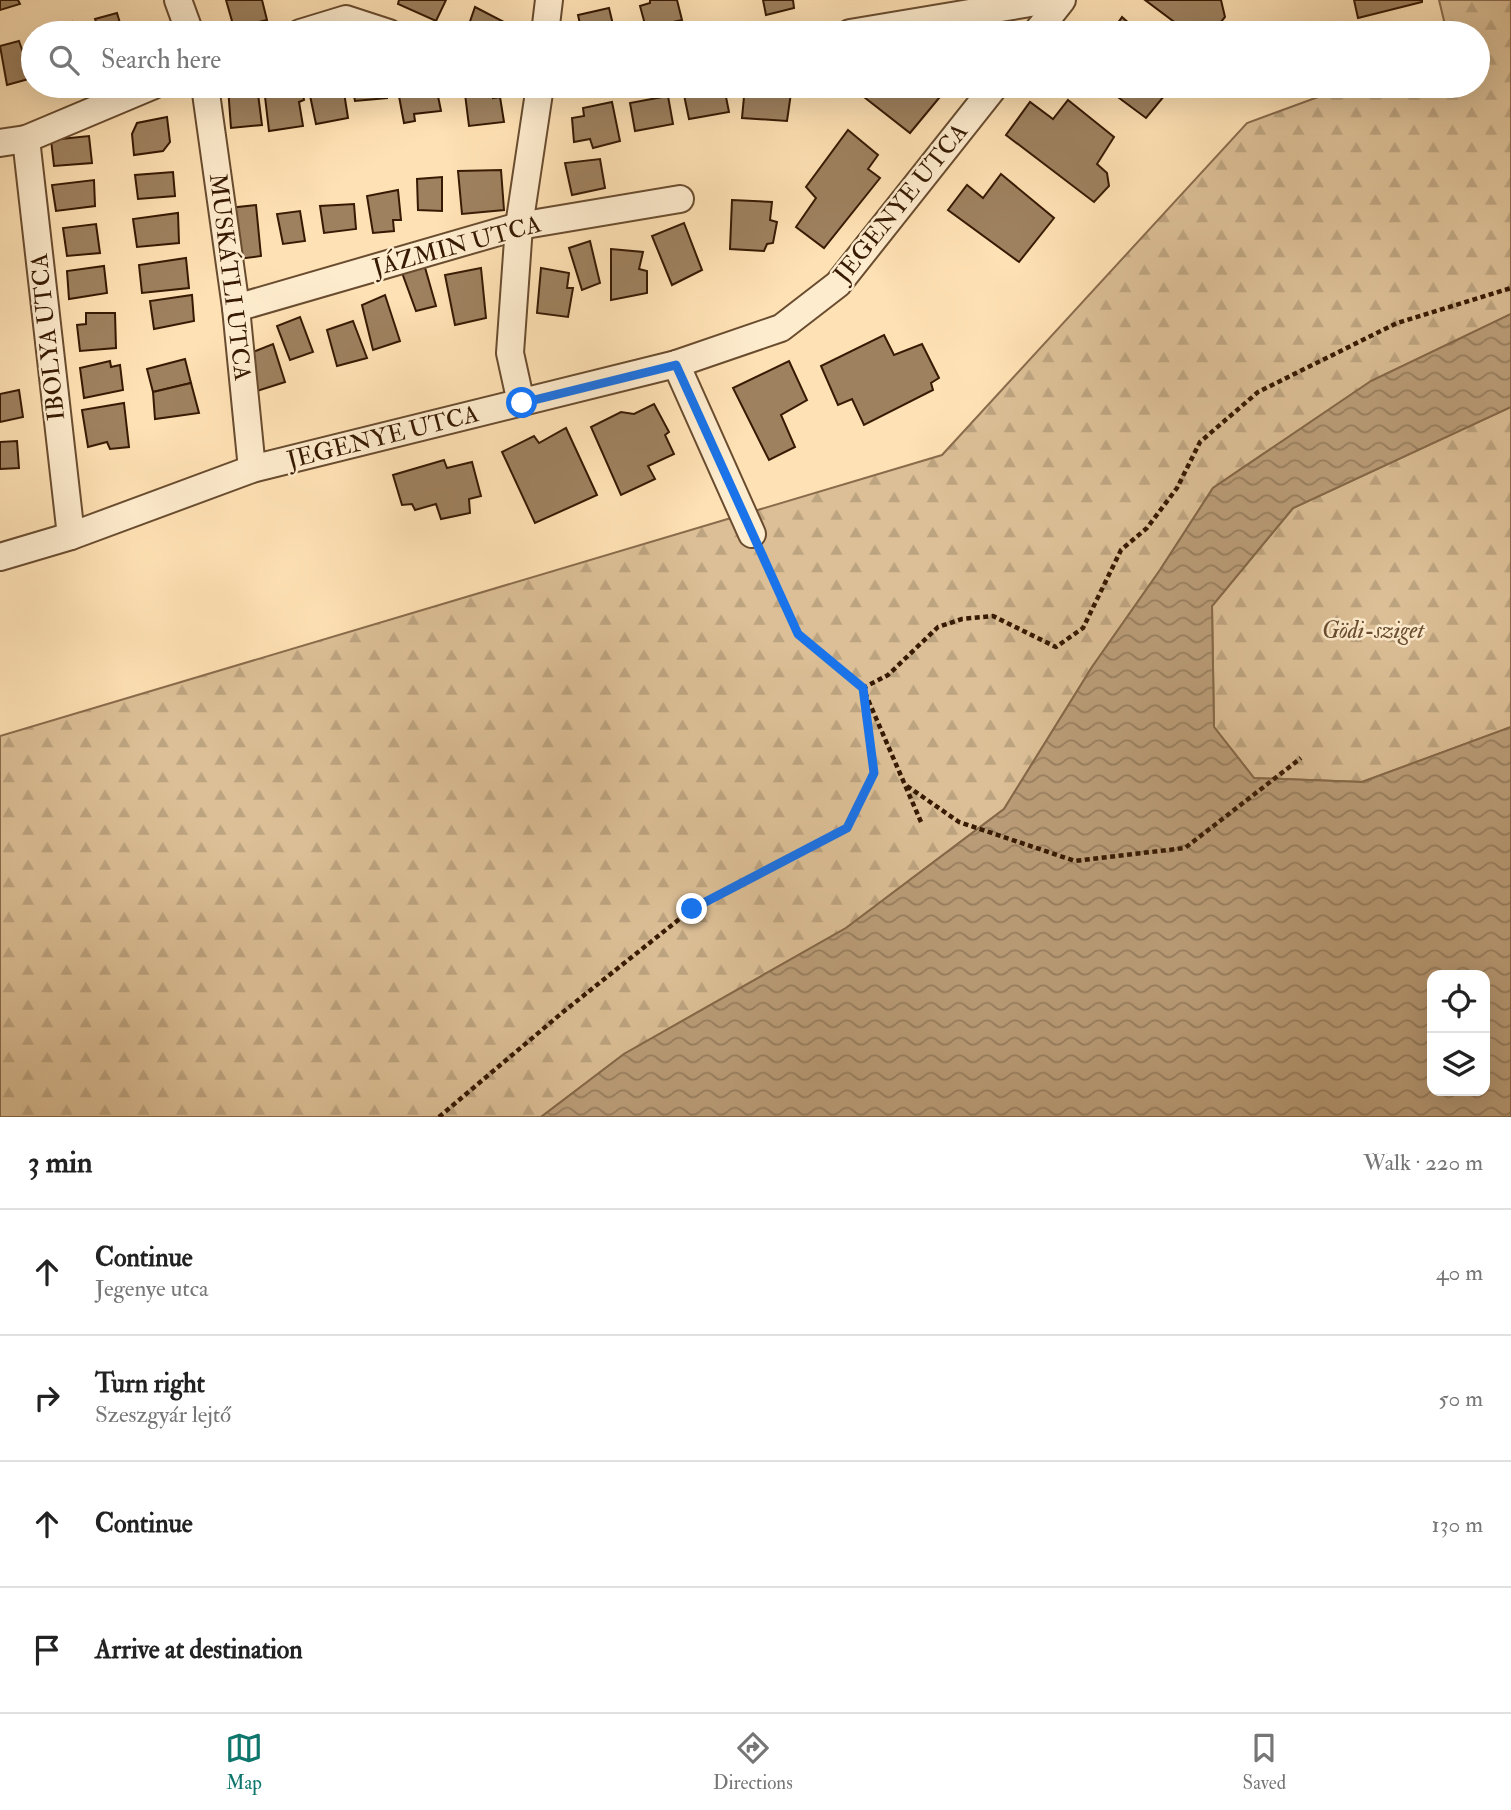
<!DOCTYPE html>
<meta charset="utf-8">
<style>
:root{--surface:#fff;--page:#f6f6f6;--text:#222;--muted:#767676;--line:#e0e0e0;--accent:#0f766e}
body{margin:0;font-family:"IM FELL Double Pica",serif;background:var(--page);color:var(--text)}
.controls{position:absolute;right:21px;bottom:21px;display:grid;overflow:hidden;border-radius:14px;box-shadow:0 7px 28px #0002}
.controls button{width:63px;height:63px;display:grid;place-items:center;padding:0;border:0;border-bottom:2px solid var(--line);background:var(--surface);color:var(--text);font:35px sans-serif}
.stop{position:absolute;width:21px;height:21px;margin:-16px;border:5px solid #1a73e8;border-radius:50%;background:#fff}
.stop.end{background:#1a73e8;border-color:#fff;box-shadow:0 2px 7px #0008}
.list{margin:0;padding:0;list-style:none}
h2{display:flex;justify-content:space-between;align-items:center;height:91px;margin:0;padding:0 28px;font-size:30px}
h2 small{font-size:23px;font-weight:400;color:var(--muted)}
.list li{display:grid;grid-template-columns:46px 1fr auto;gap:21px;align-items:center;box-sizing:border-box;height:126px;padding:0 28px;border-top:2px solid var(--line)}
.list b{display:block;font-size:26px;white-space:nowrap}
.list p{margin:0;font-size:23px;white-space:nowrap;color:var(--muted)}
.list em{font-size:23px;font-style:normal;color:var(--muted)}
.icon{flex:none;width:38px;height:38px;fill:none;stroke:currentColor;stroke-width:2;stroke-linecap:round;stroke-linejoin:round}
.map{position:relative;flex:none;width:1511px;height:1117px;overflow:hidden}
.search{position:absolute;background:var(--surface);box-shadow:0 7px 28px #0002;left:21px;right:21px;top:21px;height:77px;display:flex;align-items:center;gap:18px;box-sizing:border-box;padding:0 24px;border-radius:38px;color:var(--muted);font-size:26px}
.sheet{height:595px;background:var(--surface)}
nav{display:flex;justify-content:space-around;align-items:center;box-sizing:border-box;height:98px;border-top:2px solid var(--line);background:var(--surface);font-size:19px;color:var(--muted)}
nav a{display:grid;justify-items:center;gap:4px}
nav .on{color:var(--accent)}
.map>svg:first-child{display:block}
.forest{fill:url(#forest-firs);stroke:#8a6c4c;stroke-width:2}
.water{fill:url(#water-waves);stroke:#866949;stroke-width:2;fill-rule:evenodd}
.building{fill:#9e815f;stroke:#371a03;stroke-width:2}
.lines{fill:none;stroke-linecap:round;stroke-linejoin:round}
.street-casing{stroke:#694c2f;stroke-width:30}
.path{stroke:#371a03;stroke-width:4.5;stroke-dasharray:5 3.5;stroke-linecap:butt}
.street{stroke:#feecce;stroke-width:26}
.route{stroke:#1a73e8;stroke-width:9}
.labels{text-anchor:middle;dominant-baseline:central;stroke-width:5;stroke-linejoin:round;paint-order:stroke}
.street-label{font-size:24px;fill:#371a03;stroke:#feecce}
.park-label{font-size:24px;font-style:italic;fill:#694c2f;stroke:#feecce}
</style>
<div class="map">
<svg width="1511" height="1117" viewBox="0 0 1511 1117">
<defs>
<pattern id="forest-firs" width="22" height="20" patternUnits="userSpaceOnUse" patternTransform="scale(1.75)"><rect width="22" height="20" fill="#dcbf96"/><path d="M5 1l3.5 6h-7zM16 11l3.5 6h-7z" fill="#bda480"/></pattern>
<pattern id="water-waves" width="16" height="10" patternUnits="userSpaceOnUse" patternTransform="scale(1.75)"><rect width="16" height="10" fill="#ba9d78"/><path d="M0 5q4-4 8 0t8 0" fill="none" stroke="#987f60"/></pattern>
</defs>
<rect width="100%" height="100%" fill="#fee1b4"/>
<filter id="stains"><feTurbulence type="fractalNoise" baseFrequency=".00286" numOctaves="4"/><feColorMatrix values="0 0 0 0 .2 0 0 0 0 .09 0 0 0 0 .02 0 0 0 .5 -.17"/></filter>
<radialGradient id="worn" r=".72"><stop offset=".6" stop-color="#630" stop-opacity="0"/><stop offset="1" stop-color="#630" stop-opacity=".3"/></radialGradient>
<!-- forest -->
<g class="forest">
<path d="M1439,0H1511V314L1371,381L1213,488L1160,570L1092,667L1004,809L846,928L624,1054L541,1117H0V736L942,455L1247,123L1348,86H1478V33H1447Z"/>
<path d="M1511,407V727L1362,782L1254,778L1214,727L1212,606L1293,508Z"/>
</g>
<!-- water -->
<path class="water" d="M1511,314V407L1293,508L1212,606L1214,727L1254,778L1362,782L1511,727V1117H541L624,1054L846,928L1004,809L1092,667L1160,570L1213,488L1371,381ZM1432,975H1485V1091H1432Z"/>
<!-- building -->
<g class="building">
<path d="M0,0H18L20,4L0,10Z"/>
<path d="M226,0H262L267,20L234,28Z"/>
<path d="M399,0H446L436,21L398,4Z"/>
<path d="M650,0H677L682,20L646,28L640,6L650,3Z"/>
<path d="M763,0H793L794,8L766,15Z"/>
<path d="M1145,0H1221L1225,17L1212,33H1189Z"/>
<path d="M1354,0H1422V2L1358,18Z"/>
<path d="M475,7L525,33H466Z"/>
<path d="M609,8L615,33H582L578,15Z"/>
<path d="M117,13L123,33H100L95,19Z"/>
<path d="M1122,17L1140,33H1111Z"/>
<path d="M72,22L75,33H42L41,27Z"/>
<path d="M19,41L32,78L7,85L0,46Z"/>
<path d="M257,86L262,125L231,128L228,87Z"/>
<path d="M301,86L304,100L299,102L303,126L269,131L264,88Z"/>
<path d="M308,86H343L348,118L316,124Z"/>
<path d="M352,86H386L387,98L355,101Z"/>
<path d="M420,86H436L441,111L414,114L415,121L404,123L398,91Z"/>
<path d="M464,86H492L493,98L500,97L504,122L469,126Z"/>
<path d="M745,86H792L787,121L742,118Z"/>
<path d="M850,86H949L910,133Z"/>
<path d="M1103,86H1152L1165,95L1146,118Z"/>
<path d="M724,87L729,112L689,119L684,95Z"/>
<path d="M668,96L673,124L635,131L630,103Z"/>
<path d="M1068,100L1114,137L1097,164L1107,173L1109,186L1094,202L1006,135L1030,102L1053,119Z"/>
<path d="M612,102L620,141L593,148L590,139L574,142L572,118L584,116L583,108Z"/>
<path d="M167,117L170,142L163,151L134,155L132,134L137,123Z"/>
<path d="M848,130L878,155L868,169L880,178L824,248L796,227L816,198L806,187Z"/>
<path d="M89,136L92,163L54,166L51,140Z"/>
<path d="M600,159L605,188L572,195L565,163Z"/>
<path d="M501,170L504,210L462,214L458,171Z"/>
<path d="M173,172L175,196L138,199L135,175Z"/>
<path d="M1001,174L1054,218L1019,262L948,210L967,185L983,198Z"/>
<path d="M442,177V211L418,210L417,179Z"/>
<path d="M94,180L95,206L56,211L52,185Z"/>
<path d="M398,190L401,220H393L394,231L373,233L367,196Z"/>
<path d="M732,200L772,202L770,220L777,222L773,243L767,244L764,251L730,249Z"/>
<path d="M354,204L356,229L324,233L320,206Z"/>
<path d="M256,205L261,256L238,259L229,208Z"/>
<path d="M300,211L305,241L283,244L277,214Z"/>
<path d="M178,213L179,243L137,247L133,219Z"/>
<path d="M684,223L702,270L672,285L652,236Z"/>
<path d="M96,224L100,253L67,256L63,228Z"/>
<path d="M590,241L600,283L582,290L569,248Z"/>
<path d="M611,249L643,252L639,269L647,271V293L611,300Z"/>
<path d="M186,258L189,288L142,293L139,265Z"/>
<path d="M424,264L436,306L416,311L401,270Z"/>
<path d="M104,266L107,293L69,299L67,271Z"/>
<path d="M481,268L486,318L455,325L445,275Z"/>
<path d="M541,268L569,273L567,288H573L568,317L537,313Z"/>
<path d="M192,295L194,321L154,329L150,301Z"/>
<path d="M385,295L400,341L373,350L362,305Z"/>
<path d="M86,313H115L116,348L80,351L77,325L86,324Z"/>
<path d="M300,317L313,352L290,360L277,326Z"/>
<path d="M353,321L367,358L337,366L327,330Z"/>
<path d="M884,335L894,355L922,344L939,378L931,383L933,390L864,425L852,399L838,405L821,366Z"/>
<path d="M273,344L285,382L257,391L248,354Z"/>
<path d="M185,359L191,383L153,392L147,369Z"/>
<path d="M110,361L111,367L120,365L123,390L84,398L80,368Z"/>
<path d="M789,361L807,400L781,415L795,447L769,460L733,388Z"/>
<path d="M191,383L199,413L155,419L153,392Z"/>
<path d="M19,390L23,417L0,422V394Z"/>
<path d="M124,403L129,447L110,449L107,442L88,447L82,410Z"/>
<path d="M654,404L669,432L665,435L674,454L648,466L655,479L621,495L591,427L621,412L634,414Z"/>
<path d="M566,428L597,495L535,523L502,452L534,436L539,443Z"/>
<path d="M17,441L19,468L0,469V442Z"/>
<path d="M444,460L447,468L472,462L481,496L469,499L470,513L441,519L436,504L415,510L412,504L402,505L393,475Z"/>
</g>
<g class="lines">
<defs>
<g id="street">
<path d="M178,0L190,33"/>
<path d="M300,33L346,19L389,33"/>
<path d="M545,33L549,0"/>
<path d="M850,33L1048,0"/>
<path d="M1036,33L1062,0"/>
<path d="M205,86L236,308L252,469"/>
<path d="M26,139L71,536"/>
<path d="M0,143L26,139L152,86"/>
<path d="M236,308L519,226L680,199"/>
<path d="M676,364L752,534"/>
<path d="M521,403L510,353L519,226L540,86"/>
<path d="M0,557L71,536L252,469L676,364L781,328L838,284L995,86"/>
</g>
</defs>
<!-- street casing -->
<use href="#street" class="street-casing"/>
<!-- path -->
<g class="path">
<path d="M762,556L798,634L863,688L888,675L938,627L962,619L993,616L1056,647L1083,628L1121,550L1147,528L1177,488L1200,442L1258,392L1397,323L1511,288"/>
<path d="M907,786L959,822L1075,861L1185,848L1301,758"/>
<path d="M439,1117L563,1012L692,909L847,828L874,773L863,688L921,822"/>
</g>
<!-- street -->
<use href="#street" class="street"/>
</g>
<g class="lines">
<!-- route -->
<path class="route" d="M522,403L676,365L798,634L863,688L874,773L847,828L692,909"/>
</g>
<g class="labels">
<!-- street labels -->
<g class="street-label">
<text transform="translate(901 203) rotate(-51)">JEGENYE UTCA</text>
<text transform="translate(457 246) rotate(-15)">JÁZMIN UTCA</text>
<text transform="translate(230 277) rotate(83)">MUSKÁTLI UTCA</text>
<text transform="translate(48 337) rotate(-96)">IBOLYA UTCA</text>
<text transform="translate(383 437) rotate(-14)">JEGENYE UTCA</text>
</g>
<!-- park labels -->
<g class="park-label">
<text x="1373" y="630">Gödi-sziget</text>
</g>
</g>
<rect width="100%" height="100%" filter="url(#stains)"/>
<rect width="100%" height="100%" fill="url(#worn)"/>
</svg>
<div class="controls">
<button><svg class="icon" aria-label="locate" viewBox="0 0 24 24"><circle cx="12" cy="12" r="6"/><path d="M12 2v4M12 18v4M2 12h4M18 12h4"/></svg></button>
<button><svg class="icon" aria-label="layers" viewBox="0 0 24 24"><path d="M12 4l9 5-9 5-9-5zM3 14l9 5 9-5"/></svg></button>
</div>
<div class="stop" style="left:522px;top:403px"></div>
<div class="stop end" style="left:692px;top:909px"></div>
<div class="search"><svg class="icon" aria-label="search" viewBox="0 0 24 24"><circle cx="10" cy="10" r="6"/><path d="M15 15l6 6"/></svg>Search here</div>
</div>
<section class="sheet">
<h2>3 min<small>Walk · 220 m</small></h2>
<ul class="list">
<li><svg class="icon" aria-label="ahead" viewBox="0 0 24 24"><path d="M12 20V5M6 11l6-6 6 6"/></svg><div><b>Continue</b><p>Jegenye utca</p></div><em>40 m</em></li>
<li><svg class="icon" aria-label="right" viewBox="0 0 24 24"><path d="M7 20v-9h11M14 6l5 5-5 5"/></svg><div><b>Turn right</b><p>Szeszgyár lejtő</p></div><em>50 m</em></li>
<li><svg class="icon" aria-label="ahead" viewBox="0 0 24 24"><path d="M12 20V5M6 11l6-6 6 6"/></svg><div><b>Continue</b></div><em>130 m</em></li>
<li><svg class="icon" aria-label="arrive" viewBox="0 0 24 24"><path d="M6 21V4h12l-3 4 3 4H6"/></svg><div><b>Arrive at destination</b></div></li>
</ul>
</section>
<nav>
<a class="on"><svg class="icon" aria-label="map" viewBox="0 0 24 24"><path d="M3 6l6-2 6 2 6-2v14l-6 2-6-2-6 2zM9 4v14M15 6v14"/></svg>Map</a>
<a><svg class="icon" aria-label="directions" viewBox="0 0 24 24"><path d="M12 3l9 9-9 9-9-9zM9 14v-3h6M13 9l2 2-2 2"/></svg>Directions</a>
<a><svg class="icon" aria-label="saved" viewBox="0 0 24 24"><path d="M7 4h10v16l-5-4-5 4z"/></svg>Saved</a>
</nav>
